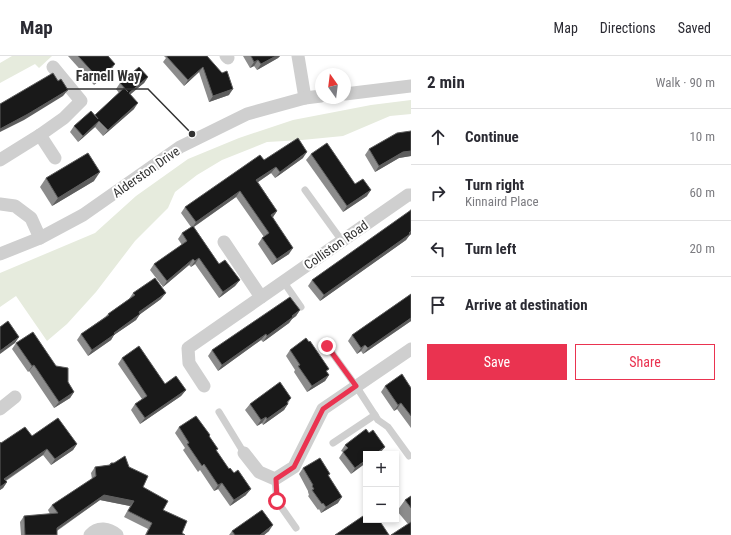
<!DOCTYPE html>
<meta charset="utf-8">
<style>
:root{--surface:#fff;--page:#f7f7f7;--text:#2b2b33;--muted:#7c7c81;--line:#e1e1e2;--accent:#ea3350}
body{margin:0;font-family:"Roboto Condensed",sans-serif;background:var(--page);color:var(--text)}
.controls{position:absolute;right:12px;bottom:12px;display:grid;overflow:hidden;border-radius:0px;box-shadow:0 2px 6px #0003}
.controls button{width:36px;height:36px;display:grid;place-items:center;padding:0;border:0;border-bottom:1px solid var(--line);background:var(--surface);color:var(--text);font:20px sans-serif}
.compass{position:absolute;left:315px;top:12px;width:36px;height:36px;border-radius:50%;background:var(--surface);box-shadow:0 2px 6px #0003;rotate:346deg}
.stop{position:absolute;width:12px;height:12px;margin:-9px;border:3px solid #ea3350;border-radius:50%;background:#fff}
.stop.end{background:#ea3350;border-color:#fff;box-shadow:0 1px 4px #0008}
.list{margin:0;padding:0;list-style:none}
h2{display:flex;justify-content:space-between;align-items:center;height:52px;margin:0;padding:0 16px;font-size:17px}
h2 small{font-size:13px;font-weight:400;color:var(--muted)}
.list li{display:grid;grid-template-columns:26px 1fr auto;gap:12px;align-items:center;box-sizing:border-box;height:56px;padding:0 16px;border-top:1px solid var(--line)}
.list b{display:block;font-size:15px;white-space:nowrap}
.list p{margin:0;font-size:13px;white-space:nowrap;color:var(--muted)}
.list em{font-size:13px;font-style:normal;color:var(--muted)}
.actions{display:flex;gap:8px;padding:12px 16px}
.actions a{flex:1;padding:9px 0;border:1px solid var(--accent);border-radius:0px;text-align:center;font-size:14px;color:var(--accent)}
.actions .main{background:var(--accent);color:#fff}
.icon{flex:none;width:22px;height:22px;fill:none;stroke:currentColor;stroke-width:2;stroke-linecap:round;stroke-linejoin:round}
.map{position:relative;flex:none;width:411px;height:479px;overflow:hidden}
header{display:flex;align-items:center;gap:24px;box-sizing:border-box;height:56px;padding:0 20px;background:var(--surface);border-bottom:1px solid var(--line)}
header strong{font-size:19px}
nav{display:flex;gap:22px;margin-inline-start:auto;font-size:14px}
main{display:flex}
aside{flex:1;background:var(--surface)}
.map>svg:first-child{display:block}
.green{fill:#e6ebdd}
.lines{fill:none;stroke-linecap:round;stroke-linejoin:round}
.lane{stroke:#cfcfcf;stroke-width:7}
.street{stroke:#cfcfcf;stroke-width:13}
.wall{fill:#8c8c8c}
.shaded-wall{fill:#5e5e5e}
.building{fill:#191919;stroke:#5e5e5e}
.route{stroke:#ea3350;stroke-width:5}
.labels{text-anchor:middle;dominant-baseline:central;stroke-width:4;stroke-linejoin:round;paint-order:stroke}
.street-label{font-size:13px;fill:#323232;stroke:#fff}
.leader{fill:none;stroke:#323232;stroke-width:1.5}
.callout-dot{fill:#323232;stroke:#fff;stroke-width:1.5}
.callout-label{font-size:14px;text-anchor:middle;font-weight:bold;fill:#323232;stroke:#fff;stroke-width:4;stroke-linejoin:round;paint-order:stroke}
</style>
<header>
<strong>Map</strong>
<nav><a>Map</a><a>Directions</a><a>Saved</a></nav>
</header>
<main>
<div class="map">
<svg width="411" height="479" viewBox="0 0 411 479">
<rect width="100%" height="100%" fill="#fff"/>
<!-- green -->
<g class="green">
<path d="M12,0H52L39,12L35,8L0,27V7Z"/>
<path d="M411,44V58L390,60L343,80L302,84L267,86L222,104L197,119L175,136L168,152L135,185L96,236L67,268L47,285L16,240L0,251V217L95,177L136,140L188,103L239,82L293,64L371,49Z"/>
</g>
<g class="lines">
<!-- lane -->
<g class="lane">
<path d="M305,134L342,185"/>
<path d="M283,225L301,251"/>
<path d="M327,290L356,330L378,364L388,371L409,400"/>
<path d="M219,356L244,397"/>
<path d="M333,387L375,359"/>
<path d="M275,423L277,445L296,472"/>
</g>
<!-- street -->
<g class="street">
<path d="M226,0L228,2"/>
<path d="M298,0L305,42"/>
<path d="M345,38L411,30"/>
<path d="M40,79L55,102"/>
<path d="M0,104L40,79L64,62L81,45L53,11"/>
<path d="M0,148L15,150L31,162L40,182"/>
<path d="M224,186L261,241"/>
<path d="M0,198L40,182L83,159L180,91L247,58L305,42L321,40"/>
<path d="M204,330L189,307L188,292L408,139H411"/>
<path d="M0,353L15,341"/>
<path d="M244,397L259,416L275,423L294,411L323,353L411,293"/>
<path d="M90,479C98,470 109,472 117,479"/>
</g>
</g>
<!-- wall -->
<g class="wall">
<path d="M68,0H108L111,14L94,29Z"/>
<path d="M164,0H207L229,39L209,46L199,16L184,30L163,6L166,2Z"/>
<path d="M243,0H280L278,2L257,14L254,10L250,12Z"/>
<path d="M148,21L144,27L130,38L134,53L103,80L95,71L78,86L70,76L74,70L95,59L119,37L116,33L120,27Z"/>
<path d="M411,75V100L399,102L375,116L365,99L369,93Z"/>
<path d="M311,98L355,128L367,140L343,156L306,104Z"/>
<path d="M303,102L275,122L271,117L258,126L277,155L273,161L289,198L272,209L258,188L262,182L264,181L236,141L194,171L219,208L240,224L235,230L219,242L195,208L191,211L189,209L163,231L150,214L154,208L182,189L178,183L182,177L191,171L181,157L185,151L264,104Z"/>
<path d="M46,122L94,125L52,150L40,131Z"/>
<path d="M411,153V178L409,180L406,184L320,245L308,230L312,224L408,157Z"/>
<path d="M133,237L161,243L140,258L136,264L114,279L111,284L88,300L77,284L81,278L105,261L108,258L129,243Z"/>
<path d="M411,238V265L363,298L361,295L357,298L348,285L352,279Z"/>
<path d="M300,254L296,260L292,263L289,267L263,286L261,284L218,315L208,300L212,294Z"/>
<path d="M16,287L56,310L74,336L70,342L54,352L29,315L28,316L12,293Z"/>
<path d="M290,294L327,316L329,319L325,325L307,336L294,316L295,314L286,300Z"/>
<path d="M122,302L165,328L186,334L181,340L140,368L131,354L135,348L142,343L118,308Z"/>
<path d="M385,330L411,332V372L397,353L394,355L381,336Z"/>
<path d="M291,342L284,354L263,369L262,367L257,370L245,354L250,348Z"/>
<path d="M179,371L209,380L216,395L246,439L230,450L218,433L214,435L200,414L198,416L183,394L185,392L175,377Z"/>
<path d="M32,380L77,388L73,394L51,409L43,399L6,425L7,426L3,432L0,434V386L1,387Z"/>
<path d="M345,389L385,391L379,398H366L351,418L339,402L343,396L341,395Z"/>
<path d="M111,407L129,411L143,431L163,454L182,477L185,479H145L148,473L124,461L130,450L100,444L57,475V479H21L20,466L24,460L50,458L48,454L52,449L92,423L91,417L95,411L109,409Z"/>
<path d="M303,412L329,420L338,447L321,457L319,453L318,454L308,440L309,439L308,436V435L299,418Z"/>
<path d="M411,440V479L408,468L397,455L405,444Z"/>
<path d="M232,475H269L264,479H229Z"/>
</g>
<!-- shaded-wall -->
<g class="shaded-wall">
<path d="M276,0H280L278,2L257,14L261,8Z"/>
<path d="M258,4L254,10L250,12L254,6Z"/>
<path d="M115,8L111,14L94,29L99,23Z"/>
<path d="M203,11L199,16L184,30L188,24Z"/>
<path d="M148,21L144,27L125,43L129,37Z"/>
<path d="M233,33L229,39L209,46L213,40Z"/>
<path d="M68,34L63,40L24,64L0,76V73Z"/>
<path d="M138,47L134,53L103,80L108,74Z"/>
<path d="M99,65L95,71L78,86L83,80Z"/>
<path d="M411,95V100L399,102L375,116L379,110L403,96Z"/>
<path d="M307,96L303,102L275,122L280,116Z"/>
<path d="M276,111L271,117L252,130L256,124Z"/>
<path d="M100,116L94,125L52,150L58,142Z"/>
<path d="M371,134L367,140L343,156L347,150Z"/>
<path d="M240,135L236,141L192,172L196,166Z"/>
<path d="M277,155L273,161L267,165L271,159Z"/>
<path d="M411,175V178L409,180L406,184L320,245L324,239Z"/>
<path d="M293,192L289,198L272,209L277,203Z"/>
<path d="M199,202L195,208L191,211L195,205Z"/>
<path d="M193,203L189,209L163,231L167,225Z"/>
<path d="M240,224L235,230L219,242L223,236Z"/>
<path d="M166,237L161,243L135,262L139,256Z"/>
<path d="M300,254L296,260L292,263L289,267L263,286L267,280L292,260Z"/>
<path d="M140,258L136,264L114,279L111,284L88,300L92,294L114,277Z"/>
<path d="M411,262V265L363,298L368,292Z"/>
<path d="M266,278L261,284L218,315L222,309Z"/>
<path d="M19,281L15,287L0,298V295Z"/>
<path d="M365,289L361,295L357,298L361,292Z"/>
<path d="M34,309L29,315L28,316L32,310Z"/>
<path d="M329,319L325,325L307,336L312,330Z"/>
<path d="M186,334L181,340L140,368L145,362Z"/>
<path d="M74,336L70,342L54,352L59,346Z"/>
<path d="M401,347L397,353L394,355L398,349Z"/>
<path d="M288,348L284,354L263,369L267,363Z"/>
<path d="M266,361L262,367L257,370L261,364Z"/>
<path d="M77,388L73,394L51,409L55,403Z"/>
<path d="M385,391L379,398H375Z"/>
<path d="M47,393L43,399L0,428L4,423Z"/>
<path d="M366,404V407L351,418L355,412Z"/>
<path d="M7,426L3,432L0,434V431Z"/>
<path d="M222,427L218,433L214,435L218,429Z"/>
<path d="M251,433L246,439L230,450L234,444Z"/>
<path d="M104,439L134,445L130,450L100,444L53,477L57,472Z"/>
<path d="M342,441L338,447L321,457L326,451Z"/>
<path d="M273,469L269,475L264,479H260Z"/>
</g>
<!-- building -->
<g class="building">
<path d="M78,0H108L115,8L99,23Z"/>
<path d="M167,0H207L222,17L227,15L233,33L213,40L203,11L188,24L167,1Z"/>
<path d="M251,0H276L261,8L258,4L254,6Z"/>
<path d="M139,11L148,21L129,37L138,47L108,74L99,65L83,80L74,70L91,55L98,63L95,59L124,32L128,36L120,27Z"/>
<path d="M53,17L58,25L61,23L68,34L28,58L0,73V48Z"/>
<path d="M411,75V95L403,96L379,110L369,93L397,77Z"/>
<path d="M298,82L307,96L280,116L276,111L256,124L277,155L271,159L293,192L277,203L262,182L269,177L240,135L196,166L185,151L260,99L264,104Z"/>
<path d="M327,87L355,128L363,123L371,134L347,150L311,98Z"/>
<path d="M88,97L100,116L58,142L46,122Z"/>
<path d="M411,154V175L409,177L410,178L324,239L312,224Z"/>
<path d="M193,170L219,208L225,204L240,224L223,236L199,202L195,205L193,203L167,225L154,208L187,185L182,177Z"/>
<path d="M155,222L166,237L139,256L140,258L114,277L115,278L92,294L81,278L109,259L108,258L135,239L133,237Z"/>
<path d="M411,238V262L368,292L365,289L361,292L352,279Z"/>
<path d="M290,241L300,254L292,260L293,261L267,280L266,278L222,309L212,294Z"/>
<path d="M8,265L19,281L0,295V271Z"/>
<path d="M33,276L56,310L68,312V326L74,336L59,346L34,309L32,310L16,287Z"/>
<path d="M306,282L309,286L310,285L329,313L326,315L329,319L312,330L298,310L300,309L290,294Z"/>
<path d="M139,290L165,328L176,320L186,334L145,362L135,348L147,340L122,302Z"/>
<path d="M402,318L411,332V360L401,347L398,349L385,330Z"/>
<path d="M280,326L291,342L287,346L288,348L267,363L266,361L261,364L250,348Z"/>
<path d="M196,360L210,379L209,380L218,393L216,394L229,413L230,412L234,417L238,414L251,433L234,444L222,427L218,429L204,408L202,410L187,388L189,387L179,371Z"/>
<path d="M58,362L77,388L55,403L47,393L4,423L7,426L0,431V386L1,387L25,371L32,380Z"/>
<path d="M366,373L369,377L373,374L385,391L375,398H366V404L355,412L343,396L348,392L345,389Z"/>
<path d="M125,400L129,411L148,420L143,431L168,445L163,454L187,465L182,477L185,479H146L152,467L128,455L134,445L104,439L57,472V479H25L24,460L58,457L52,449L96,420L95,411L110,409L111,407H114Z"/>
<path d="M320,402L330,418L328,419L342,441L326,451L323,447L322,448L312,434L314,433L312,430L313,429L303,412Z"/>
<path d="M411,440V452L405,444Z"/>
<path d="M262,454L273,469L260,479H235L232,475Z"/>
<path d="M366,458V464H379L389,479H335Z"/>
<path d="M411,466V479H391Z"/>
</g>
<g class="lines">
<!-- route -->
<path class="route" d="M277,445L276,423L294,411L323,353L356,330L327,290"/>
</g>
<g class="labels">
<!-- street labels -->
<g class="street-label">
<text transform="translate(146 116) rotate(-35)">Alderston Drive</text>
<text transform="translate(336 189) rotate(-35)">Colliston Road</text>
</g>
</g>
<!-- callouts -->
<path class="leader" d="M192 78L148 33H67"/>
<circle class="callout-dot" cx="192" cy="78" r="4"/>
<g class="callout-label">
<text x="108" y="25">Farnell Way</text>
</g>
</svg>
<div class="controls">
<button>+</button>
<button>−</button>
</div>
<svg class="compass" viewBox="-18 -18 36 36"><path d="M0-13l5 13h-10z" fill="#e53935"/><path d="M0 13l5-13h-10z" fill="#7c7c81"/></svg>
<div class="stop" style="left:277px;top:445px"></div>
<div class="stop end" style="left:327px;top:290px"></div>
</div>
<aside>
<h2>2 min<small>Walk · 90 m</small></h2>
<ul class="list">
<li><svg class="icon" aria-label="ahead" viewBox="0 0 24 24"><path d="M12 20V5M6 11l6-6 6 6"/></svg><div><b>Continue</b></div><em>10 m</em></li>
<li><svg class="icon" aria-label="right" viewBox="0 0 24 24"><path d="M7 20v-9h11M14 6l5 5-5 5"/></svg><div><b>Turn right</b><p>Kinnaird Place</p></div><em>60 m</em></li>
<li><svg class="icon" aria-label="left" viewBox="0 0 24 24"><path d="M17 20v-9H6M10 6l-5 5 5 5"/></svg><div><b>Turn left</b></div><em>20 m</em></li>
<li><svg class="icon" aria-label="arrive" viewBox="0 0 24 24"><path d="M6 21V4h12l-3 4 3 4H6"/></svg><div><b>Arrive at destination</b></div></li>
</ul>
<div class="actions"><a class="main">Save</a><a>Share</a></div>
</aside>
</main>
